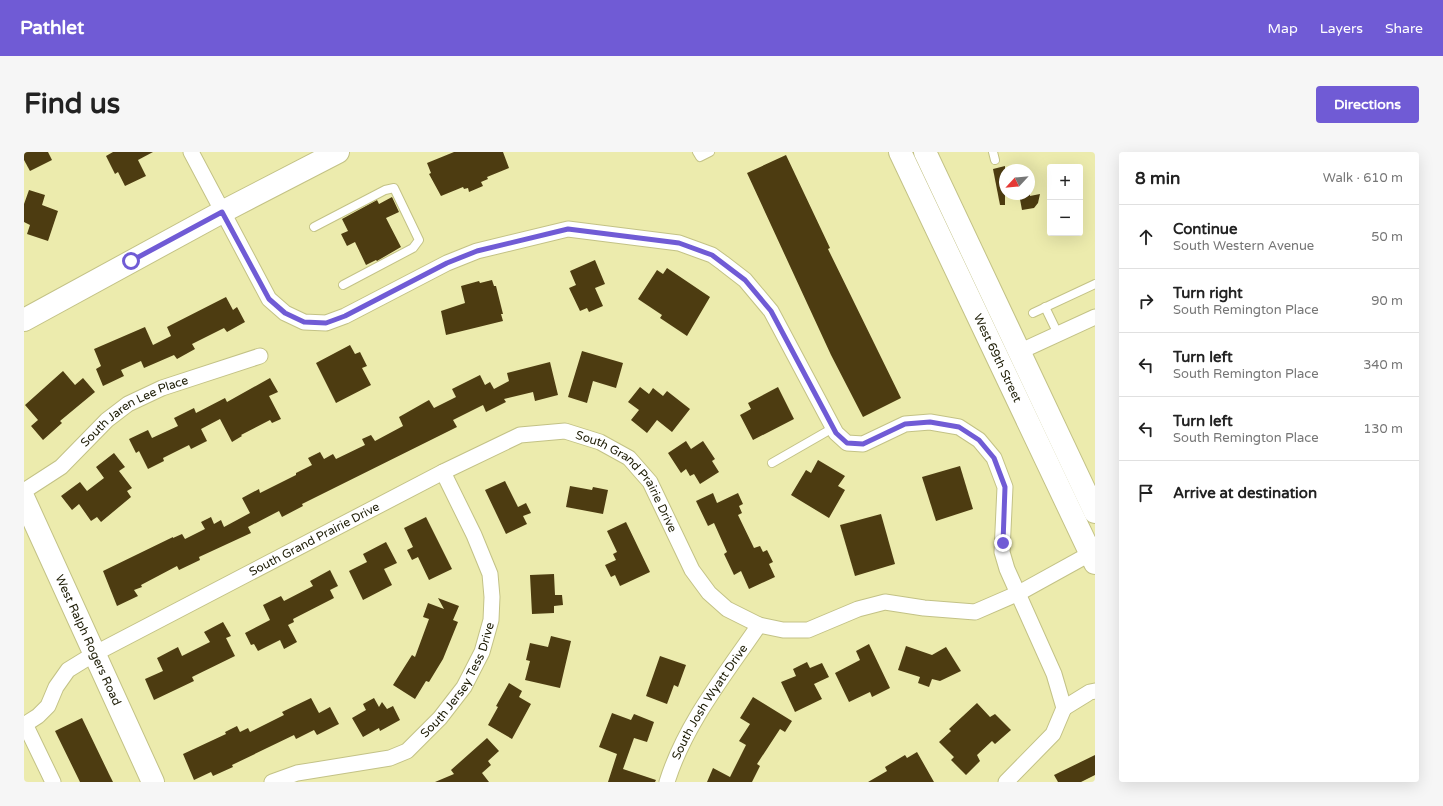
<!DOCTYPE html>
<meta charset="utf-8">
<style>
:root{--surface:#fff;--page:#f6f6f6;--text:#222;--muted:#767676;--line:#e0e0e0;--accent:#705bd5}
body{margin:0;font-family:"Varela Round",sans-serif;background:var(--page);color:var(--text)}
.controls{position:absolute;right:12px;top:12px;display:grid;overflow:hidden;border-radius:4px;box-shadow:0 4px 16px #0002}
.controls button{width:36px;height:36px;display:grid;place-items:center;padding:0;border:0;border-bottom:1px solid var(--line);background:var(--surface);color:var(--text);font:20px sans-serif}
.compass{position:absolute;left:975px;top:12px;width:36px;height:36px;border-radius:50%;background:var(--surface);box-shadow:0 4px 16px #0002;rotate:244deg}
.stop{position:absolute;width:12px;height:12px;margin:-9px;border:3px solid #705bd5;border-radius:50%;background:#fff}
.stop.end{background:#705bd5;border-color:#fff;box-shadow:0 1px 4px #0008}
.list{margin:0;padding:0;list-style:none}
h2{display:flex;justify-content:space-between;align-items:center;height:52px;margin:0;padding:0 16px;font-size:17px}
h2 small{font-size:13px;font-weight:400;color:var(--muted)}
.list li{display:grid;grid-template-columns:26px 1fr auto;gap:12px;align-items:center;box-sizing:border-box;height:64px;padding:0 16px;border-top:1px solid var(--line)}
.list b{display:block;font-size:15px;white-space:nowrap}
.list p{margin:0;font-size:13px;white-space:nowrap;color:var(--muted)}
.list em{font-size:13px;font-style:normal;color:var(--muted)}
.icon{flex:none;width:22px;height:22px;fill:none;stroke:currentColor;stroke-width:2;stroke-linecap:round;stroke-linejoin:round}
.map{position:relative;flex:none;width:1071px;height:630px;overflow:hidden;border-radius:4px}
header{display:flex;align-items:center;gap:24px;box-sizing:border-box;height:56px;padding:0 20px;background:var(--accent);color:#fff}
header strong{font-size:19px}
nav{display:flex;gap:22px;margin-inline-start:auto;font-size:14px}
.intro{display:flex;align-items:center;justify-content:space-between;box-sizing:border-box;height:96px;padding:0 24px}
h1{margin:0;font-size:28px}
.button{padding:10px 18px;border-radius:4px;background:var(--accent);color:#fff;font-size:14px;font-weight:700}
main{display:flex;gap:24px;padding:0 24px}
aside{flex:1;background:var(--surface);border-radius:4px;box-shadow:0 4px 16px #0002}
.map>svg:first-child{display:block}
.building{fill:#4d3c11}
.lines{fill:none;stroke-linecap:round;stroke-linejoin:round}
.lane-casing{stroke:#c3c286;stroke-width:10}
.street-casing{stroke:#c3c286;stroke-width:17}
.secondary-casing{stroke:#c3c286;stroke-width:24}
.lane{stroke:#fff;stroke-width:8}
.street{stroke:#fff;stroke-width:15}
.secondary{stroke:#fff;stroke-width:22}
.route{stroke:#705bd5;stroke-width:5}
.labels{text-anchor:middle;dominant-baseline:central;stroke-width:4;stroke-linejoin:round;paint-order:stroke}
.street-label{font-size:12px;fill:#1c1b04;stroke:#fff}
</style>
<header>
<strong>Pathlet</strong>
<nav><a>Map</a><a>Layers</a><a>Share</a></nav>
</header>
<div class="intro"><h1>Find us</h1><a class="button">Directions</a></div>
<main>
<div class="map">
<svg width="1071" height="630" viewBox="0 0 1071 630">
<rect width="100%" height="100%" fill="#ecebad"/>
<!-- building -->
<g class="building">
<path d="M0,0H24L28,8L6,19L0,8Z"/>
<path d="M89,0H129L114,8L122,24L101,34L94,20L91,22L82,4Z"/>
<path d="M430,0H479L485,16L463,25L464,27L457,30L459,34L445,40L444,36L440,37L439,35L417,44L405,22L407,21L403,11Z"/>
<path d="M762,3L806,96L804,97L877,246L839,265L807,203L723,21Z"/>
<path d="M981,14V53H976L969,17Z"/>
<path d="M5,38L21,43L18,53L34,59L24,89L3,82L6,73L0,70V52Z"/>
<path d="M995,42H1006V44L1016,42L1014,51L1010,56L998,58Z"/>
<path d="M368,45L375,60L362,66L377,95L353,109L352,108L342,113L331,90L323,94L317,82L324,79L318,67L353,48L355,52Z"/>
<path d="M571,108L581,132L571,136L579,154L565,160L563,156L556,159L545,136L552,133L546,119Z"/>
<path d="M643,116L686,145L663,184L636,166L638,163L614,147L633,118L639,122Z"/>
<path d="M468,128L470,134H472L479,162H477L479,169L422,183L417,159L441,151L437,134L455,129L456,131Z"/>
<path d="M202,145L209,158L213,155L221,170L203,180L200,176L168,192L171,197L153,207L150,203L120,216L117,209L97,218L100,224L79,234L72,217L77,214L70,197L121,175L129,193L147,184L143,175Z"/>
<path d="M326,193L331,202L336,200L343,214L338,216L347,233L312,251L292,211Z"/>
<path d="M558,199L599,211L592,236L569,229L563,251L544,245Z"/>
<path d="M526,210L534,243L511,249L509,240L480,247L482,250L462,260L459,253L429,268L433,275L278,352L279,354L258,365L255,359L224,375L227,381L175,405L176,408L155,418L153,414L117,433L118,435L110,438L114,444L93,454L79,419L149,385V386L158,382L161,387L181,377L177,370L187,365L190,372L197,368L200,375L226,361L218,346L235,337L236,341L272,323V321L288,313L284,306L296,300L300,307L309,302L312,307L341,293L338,287L347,283L351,289L379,274L375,265L405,248L410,256L432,245L428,237L456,223L461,233L466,230L470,237L485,229L483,221Z"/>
<path d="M39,219L51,233L59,226L71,240L36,269L38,271L19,288L7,274L14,268L1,253Z"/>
<path d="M246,226L254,240L245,244L257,267L248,271L246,268L217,283L218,284L208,290L196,267L177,277L183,289L167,297L165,293L139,306L140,309L124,317L115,299L112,301L105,287L124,278L128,286L154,274L150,266L170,256L172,261L201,246L203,250Z"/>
<path d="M616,235L625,242L629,236L639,244L643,239L666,257L648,280L633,268L623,281L607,268L615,258L604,250Z"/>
<path d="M754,235L770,267L729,288L716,263L727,257L724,251Z"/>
<path d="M662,289L667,297L679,289L691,307L688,309L695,320L676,332L670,322L666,324L662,317L657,321L644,301Z"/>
<path d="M90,301L101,315L95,319L108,336L103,339L107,345L77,370L73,365L67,369L55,352L48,358L37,344L56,330L63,339L80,326L72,315Z"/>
<path d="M794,308L821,324L814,334L821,338L805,366L767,343L782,318L787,321Z"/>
<path d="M936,314L949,357L912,369L898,325Z"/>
<path d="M481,329L494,355L502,351L507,361L499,364L503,372L482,382L461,338Z"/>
<path d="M546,334L568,338L569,335L584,338L579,362L542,355Z"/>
<path d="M689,341L693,351L714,341L719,352L715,354L718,361L714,363L730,396L736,394L739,400L743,398L749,410L745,412L751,425L725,437L717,419L710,423L700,402L703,400L690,371L684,374L672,349Z"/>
<path d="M857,362L871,412L831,424L816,373Z"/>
<path d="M402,365L428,417L405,428L394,405L388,408L383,398L389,395L380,376Z"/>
<path d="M602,370L626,420L596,434L591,423L587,425L581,413L592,408L589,402L593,400L583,379Z"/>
<path d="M362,390L373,411L360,417L368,433L339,448L325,419L343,410L339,402Z"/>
<path d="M306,418L314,434L306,438L310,446L269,467L270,470L264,473L273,490L260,497L256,488L234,499L230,492L227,493L221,481L246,468L239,453L257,444L260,449L289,434L286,429Z"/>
<path d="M530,422L531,443H538L539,453L530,454V461L508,462L506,423Z"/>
<path d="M414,446L435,454L429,468L434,470L419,507L405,530L402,529L391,547L369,533L388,503L391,505L405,467L399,465L404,451L420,457Z"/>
<path d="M199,470L207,484L202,486L211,504L168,525L170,529L130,548L121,527L139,519L133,506L154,495L158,504L186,490L180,480Z"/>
<path d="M527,484L547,489L536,536L501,528L506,509L502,508L506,491L524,495Z"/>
<path d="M845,492L866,536L848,545L846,540L825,550L811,521L836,508L832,499Z"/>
<path d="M882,494L908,503L922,495L937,519L916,529L908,527L905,535L894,531L896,525L874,518Z"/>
<path d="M636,504L662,513L654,535L650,533L643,552L622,544Z"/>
<path d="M783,510L786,516L798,511L805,525L790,532L798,547L771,560L757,530L772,524L769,517Z"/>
<path d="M485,531L498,539L495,545L507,552L488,587L464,573L474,555L472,554Z"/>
<path d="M729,545L768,569L761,580L756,577L733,612L736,614L728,630H683L689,616L706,625L722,593L715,589L726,572L716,566Z"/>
<path d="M287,546L295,561L306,555L315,572L293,583L290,578L272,587L270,583L208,613L209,615L189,624L187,620L170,628L159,602L202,582L201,580L213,574L216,580L224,576L226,580L260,563L258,560Z"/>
<path d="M350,546L355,555L358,550L363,557L369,554L376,568L356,579L355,576L339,585L328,566L342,558L339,552Z"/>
<path d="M953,551L966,565L971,562L987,578L971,592L968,589L953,603L956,609L942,623L927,608L930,605L915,590L927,579L925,577Z"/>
<path d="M588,561L607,568L610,562L630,570L623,590L610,586L599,617L632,628L631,630H584L593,602L575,595Z"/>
<path d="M58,566L85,622L89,630H56L31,579Z"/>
<path d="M463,586L475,599L464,609L467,613L458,621L465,630H411L430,622L427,618Z"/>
<path d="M893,600L910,630H844L863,619L861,615L881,603L883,606Z"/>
<path d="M1071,603V623L1057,630H1034L1030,623Z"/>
</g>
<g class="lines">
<defs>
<g id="lane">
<path d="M673,0L676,5L686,0"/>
<path d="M969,0L971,8"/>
<path d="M290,75L361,38L370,36L395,88L389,96L319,133"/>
<path d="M1021,155L1034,182"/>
<path d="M1009,161L1071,132"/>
<path d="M748,311L809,276"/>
</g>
<g id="street">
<path d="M167,0L245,147L261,161L280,170L302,171L321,164L423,111L453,99L544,77L655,91L688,103L699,111L721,128L747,159L812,281L823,291L839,292L881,272L906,270L935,275L955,288L970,306L981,335L978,400L983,417L1030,522L1040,556"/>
<path d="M995,200L1071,165"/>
<path id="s1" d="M0,339L37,315L83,268L104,252L138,236L236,204"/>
<path d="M1040,556L1066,540L1071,539"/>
<path d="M1,572L29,630"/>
<path id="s2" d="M0,573L14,564L24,554L32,535L44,518L70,502L419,320L496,283L541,279L576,290L605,306L626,330L668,418L685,441L703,457L735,473L759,478H784L834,457L861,450L900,456L951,460L995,441L1071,399"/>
<path id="s3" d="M248,630L273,621L366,606L383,599L416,566L440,535L458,500L467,468L468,445L466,422L450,383L419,320"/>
<path id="s4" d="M643,630C661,572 701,523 735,473"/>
<path d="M982,630L1029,582L1040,556"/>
</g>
<g id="secondary">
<path id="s5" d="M876,0L1071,411"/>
<path d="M901,0L1071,360"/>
<path d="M0,168L198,60L314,0"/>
<path id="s6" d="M0,347L129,630"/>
</g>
</defs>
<!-- lane casing -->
<use href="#lane" class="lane-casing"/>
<!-- street casing -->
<use href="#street" class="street-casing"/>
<!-- secondary casing -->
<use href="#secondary" class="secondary-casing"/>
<!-- lane -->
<use href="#lane" class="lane"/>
<!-- street -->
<use href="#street" class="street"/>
<!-- secondary -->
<use href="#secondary" class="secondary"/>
</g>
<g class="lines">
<!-- route -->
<path class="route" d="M107,109L198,60L245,147L261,161L280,170L302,171L321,164L423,111L453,99L544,77L655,91L688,103L721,128L747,159L812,281L823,291L839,292L881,272L906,270L935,275L955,288L970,306L981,335L979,391"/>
</g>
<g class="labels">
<!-- street labels -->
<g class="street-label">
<text stroke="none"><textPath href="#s5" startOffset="228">West 69th Street</textPath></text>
<text stroke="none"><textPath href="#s1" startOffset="138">South Jaren Lee Place</textPath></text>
<text stroke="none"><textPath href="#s2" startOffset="711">South Grand Prairie Drive</textPath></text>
<text stroke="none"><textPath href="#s2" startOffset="351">South Grand Prairie Drive</textPath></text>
<text stroke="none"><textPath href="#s6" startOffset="155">West Ralph Rogers Road</textPath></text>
<text stroke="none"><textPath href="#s3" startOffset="228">South Jersey Tess Drive</textPath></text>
<text stroke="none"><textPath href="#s4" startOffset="91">South Josh Wyatt Drive</textPath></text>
</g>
</g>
</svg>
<div class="controls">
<button>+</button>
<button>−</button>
</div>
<svg class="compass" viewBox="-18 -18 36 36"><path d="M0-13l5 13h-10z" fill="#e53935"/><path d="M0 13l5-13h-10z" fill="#767676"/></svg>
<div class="stop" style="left:107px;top:109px"></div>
<div class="stop end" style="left:979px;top:391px"></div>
</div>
<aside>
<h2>8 min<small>Walk · 610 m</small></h2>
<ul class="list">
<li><svg class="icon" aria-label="ahead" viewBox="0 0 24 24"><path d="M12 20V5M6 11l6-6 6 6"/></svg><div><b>Continue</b><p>South Western Avenue</p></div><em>50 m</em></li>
<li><svg class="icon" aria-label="right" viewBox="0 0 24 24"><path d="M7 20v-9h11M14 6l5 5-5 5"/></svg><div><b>Turn right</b><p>South Remington Place</p></div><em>90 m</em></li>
<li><svg class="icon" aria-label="left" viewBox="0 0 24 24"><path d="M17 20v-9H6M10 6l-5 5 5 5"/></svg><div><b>Turn left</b><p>South Remington Place</p></div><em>340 m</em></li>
<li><svg class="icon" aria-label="left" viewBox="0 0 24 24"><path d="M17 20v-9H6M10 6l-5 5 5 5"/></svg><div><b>Turn left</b><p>South Remington Place</p></div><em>130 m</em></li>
<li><svg class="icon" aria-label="arrive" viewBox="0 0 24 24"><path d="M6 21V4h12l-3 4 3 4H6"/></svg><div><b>Arrive at destination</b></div></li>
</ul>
</aside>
</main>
